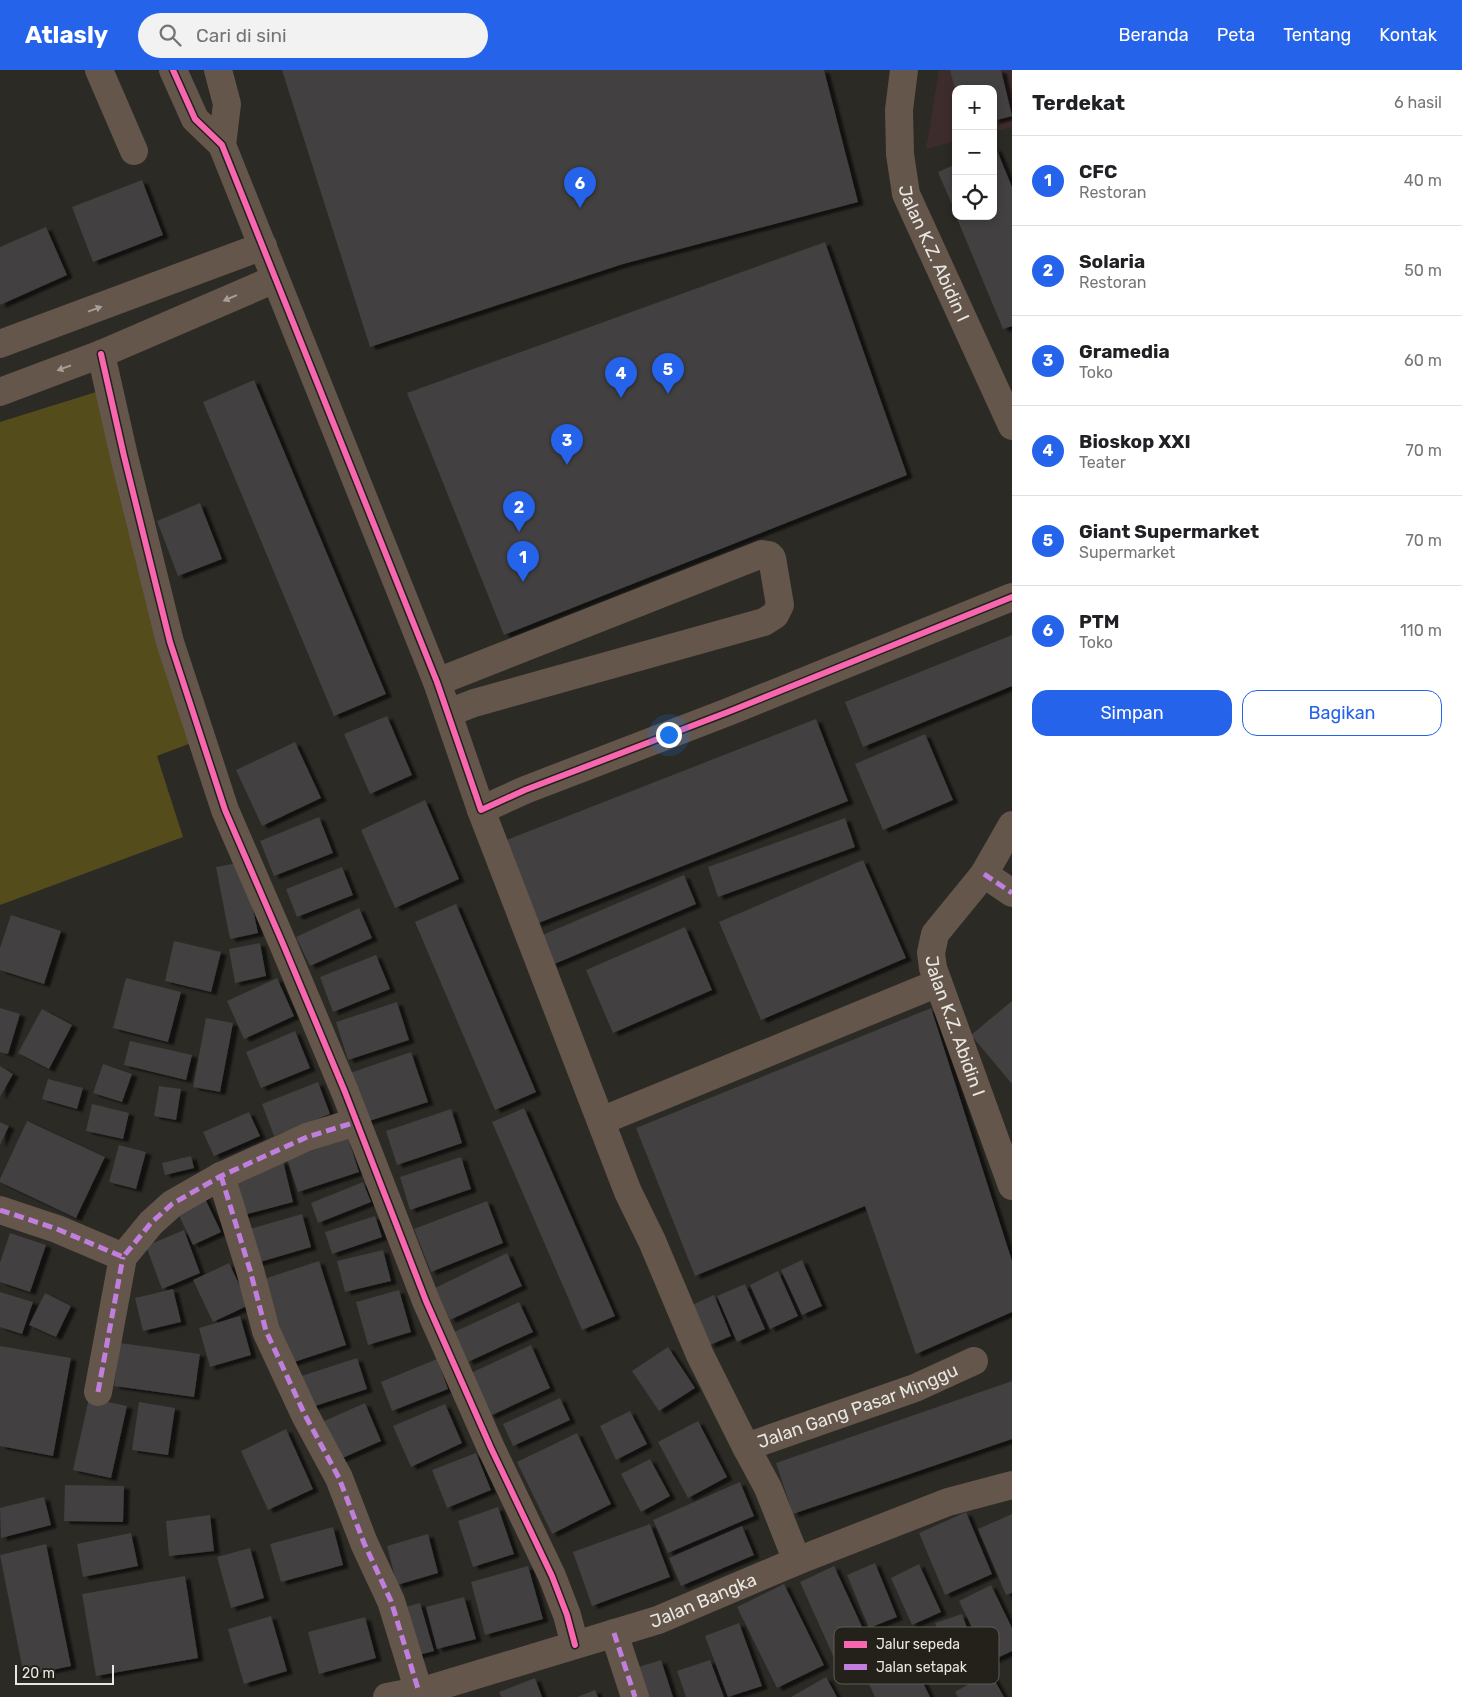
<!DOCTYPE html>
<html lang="id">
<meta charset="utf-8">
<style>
:root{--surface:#fff;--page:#f2f2f2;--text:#202124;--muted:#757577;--line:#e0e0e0;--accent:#2563eb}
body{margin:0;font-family:Rubik,sans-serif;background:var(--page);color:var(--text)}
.controls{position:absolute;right:15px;top:15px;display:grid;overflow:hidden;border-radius:10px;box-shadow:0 2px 8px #0003}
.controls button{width:45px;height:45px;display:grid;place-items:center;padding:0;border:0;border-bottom:1px solid var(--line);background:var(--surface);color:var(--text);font:25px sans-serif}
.scale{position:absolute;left:15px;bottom:12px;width:99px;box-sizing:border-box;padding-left:5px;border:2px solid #e8e7e2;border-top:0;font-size:14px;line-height:18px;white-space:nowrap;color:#e8e7e2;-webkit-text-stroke:4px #232119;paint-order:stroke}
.you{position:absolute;left:668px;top:664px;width:18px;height:18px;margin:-12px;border:4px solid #fff;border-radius:50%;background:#1a73e8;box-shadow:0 0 0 8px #1a73e833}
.badge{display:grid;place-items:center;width:32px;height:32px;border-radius:50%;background:var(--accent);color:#fff;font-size:16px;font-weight:700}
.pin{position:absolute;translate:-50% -41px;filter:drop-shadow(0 1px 2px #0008)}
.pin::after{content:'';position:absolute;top:26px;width:18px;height:15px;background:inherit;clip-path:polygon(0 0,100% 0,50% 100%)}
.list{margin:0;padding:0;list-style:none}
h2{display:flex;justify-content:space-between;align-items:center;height:65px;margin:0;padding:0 20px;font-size:21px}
h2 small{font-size:16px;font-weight:400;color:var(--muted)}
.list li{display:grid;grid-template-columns:32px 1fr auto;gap:15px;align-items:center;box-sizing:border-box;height:90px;padding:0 20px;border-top:1px solid var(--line)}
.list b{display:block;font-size:19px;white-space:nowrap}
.list p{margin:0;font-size:16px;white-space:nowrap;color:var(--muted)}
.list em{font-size:16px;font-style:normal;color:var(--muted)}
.actions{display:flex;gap:10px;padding:15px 20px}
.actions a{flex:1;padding:11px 0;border:1px solid var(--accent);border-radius:15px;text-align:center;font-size:18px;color:var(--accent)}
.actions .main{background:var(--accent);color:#fff}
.icon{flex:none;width:28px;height:28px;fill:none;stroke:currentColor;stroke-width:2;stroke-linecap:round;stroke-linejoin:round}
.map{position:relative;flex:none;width:1012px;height:1627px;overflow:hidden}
header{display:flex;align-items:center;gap:30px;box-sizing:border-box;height:70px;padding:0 25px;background:var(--accent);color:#fff}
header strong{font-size:24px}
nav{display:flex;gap:28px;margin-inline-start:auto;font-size:18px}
.search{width:350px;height:45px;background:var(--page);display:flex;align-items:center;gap:12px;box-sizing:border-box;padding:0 18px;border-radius:28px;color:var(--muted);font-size:19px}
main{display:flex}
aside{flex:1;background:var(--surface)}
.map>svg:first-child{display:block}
.commercial{fill:#3d2c2c}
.green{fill:#554c1c}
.building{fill:#423f3f;filter:url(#shadow)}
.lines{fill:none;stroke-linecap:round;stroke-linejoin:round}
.minor{stroke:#65564c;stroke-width:28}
.quiet{stroke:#c07fdc;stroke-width:5;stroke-dasharray:10 5;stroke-linecap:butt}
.cycleway-casing{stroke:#232119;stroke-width:9}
.cycleway{stroke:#f766af;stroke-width:6}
.oneway{fill:#a69e97}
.labels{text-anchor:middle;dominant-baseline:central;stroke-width:5;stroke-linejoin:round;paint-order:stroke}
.street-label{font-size:18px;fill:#e8e7e2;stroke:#232119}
.key{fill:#232119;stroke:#5e5c55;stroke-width:1}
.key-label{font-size:14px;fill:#e8e7e2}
</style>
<header>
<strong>Atlasly</strong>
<div class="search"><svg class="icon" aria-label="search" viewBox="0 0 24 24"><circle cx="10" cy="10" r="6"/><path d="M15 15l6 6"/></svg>Cari di sini</div>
<nav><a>Beranda</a><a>Peta</a><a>Tentang</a><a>Kontak</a></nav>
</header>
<main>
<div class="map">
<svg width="1012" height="1627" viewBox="0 0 1012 1627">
<defs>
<filter id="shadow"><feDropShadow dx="5.5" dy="3" stdDeviation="1" flood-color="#0009"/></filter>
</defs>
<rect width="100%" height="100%" fill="#2b2a25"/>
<!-- commercial -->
<path class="commercial" d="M939,0H1012V57L993,62V19H956V71L926,79Z"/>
<!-- green -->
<path class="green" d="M96,322L191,673L157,686L183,767L0,835V352Z"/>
<!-- building -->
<g class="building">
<path d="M282,0H824L858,132L623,194L370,277Z"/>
<path d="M950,0H1001L1012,46L993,51V19H955Z"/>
<path d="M996,78L1012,117V256L1003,259L956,146H993V79Z"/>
<path d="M956,94V144L938,102Z"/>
<path d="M142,110L163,165L93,192L72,137Z"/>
<path d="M46,157L67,205L0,235V177Z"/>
<path d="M825,172L907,405L504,565L407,323Z"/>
<path d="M254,310L386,624L334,646L203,332Z"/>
<path d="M200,433L222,489L178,506L157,451Z"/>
<path d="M1012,565V616L863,677L845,632Z"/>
<path d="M387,646L412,705L370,724L344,664Z"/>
<path d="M816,649L848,731L536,854L504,771Z"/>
<path d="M925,664L953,730L883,760L855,694Z"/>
<path d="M295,672L321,728L262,756L236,700Z"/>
<path d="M425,730L459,809L395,838L361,760Z"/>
<path d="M319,747L333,783L274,806L260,771Z"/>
<path d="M845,748L855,777L718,827L708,797Z"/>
<path d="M863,790L906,888L761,950L719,852Z"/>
<path d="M243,792L258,863L230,869L216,797Z"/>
<path d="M342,797L353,825L297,847L286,819Z"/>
<path d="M684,805L696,834L552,895L540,866Z"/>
<path d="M456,834L536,1022L495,1040L415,852Z"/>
<path d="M359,838L372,868L310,896L296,867Z"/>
<path d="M11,845L61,861L44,914L0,900V878Z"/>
<path d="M685,857L712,920L613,963L586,900Z"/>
<path d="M174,871L221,882L211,922L165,911Z"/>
<path d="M260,873L266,906L235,913L229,879Z"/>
<path d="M376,885L390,919L333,942L320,907Z"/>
<path d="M126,908L181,922L168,972L113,958Z"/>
<path d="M277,908L294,946L244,969L227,931Z"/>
<path d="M1012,931V1014L971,965Z"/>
<path d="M397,932L409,970L348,990L336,952Z"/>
<path d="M0,938L20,944L8,984L0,982Z"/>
<path d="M931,938L1012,1191V1242L916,1284L865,1136L695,1206L636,1058Z"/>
<path d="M42,939L72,955L49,999L18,983Z"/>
<path d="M206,948L233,953L220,1022L193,1017Z"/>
<path d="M295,961L310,998L261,1018L246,982Z"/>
<path d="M130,971L192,985L186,1010L124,995Z"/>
<path d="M411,982L428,1032L366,1052L350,1003Z"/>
<path d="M103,994L132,1004L122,1032L93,1023Z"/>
<path d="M0,996L13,1004L0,1027Z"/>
<path d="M48,1009L83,1018L77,1039L42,1029Z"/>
<path d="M318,1012L330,1044L274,1066L262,1034Z"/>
<path d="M159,1016L181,1019L176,1050L154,1046Z"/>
<path d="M92,1034L129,1043L123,1069L86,1061Z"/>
<path d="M524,1038L615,1246L582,1260L492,1052Z"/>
<path d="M451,1039L462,1073L397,1095L386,1061Z"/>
<path d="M249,1042L260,1066L214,1086L203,1062Z"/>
<path d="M27,1051L105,1087L76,1148L0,1112V1109Z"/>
<path d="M0,1052L9,1056L0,1075Z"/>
<path d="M348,1068L359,1102L298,1122L287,1089Z"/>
<path d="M119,1075L146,1082L136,1119L109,1112Z"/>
<path d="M191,1086L194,1098L165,1105L162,1093Z"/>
<path d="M461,1087L471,1119L410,1140L400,1107Z"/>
<path d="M283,1091L293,1132L240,1146L230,1105Z"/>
<path d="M363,1112L371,1132L318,1153L311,1133Z"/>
<path d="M203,1124L221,1162L193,1175L175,1137Z"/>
<path d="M487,1131L503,1173L431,1202L414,1159Z"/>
<path d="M302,1144L311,1177L250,1195L240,1162Z"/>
<path d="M375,1146L382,1167L332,1184L325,1162Z"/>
<path d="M184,1160L200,1203L162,1219L146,1176Z"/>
<path d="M10,1163L46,1175L30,1222L0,1212V1193Z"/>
<path d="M383,1180L391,1211L345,1222L337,1191Z"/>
<path d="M507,1183L522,1216L450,1250L435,1218Z"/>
<path d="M802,1190L822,1236L802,1245L781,1200Z"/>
<path d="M319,1191L346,1275L291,1293L264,1209Z"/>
<path d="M229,1193L249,1235L213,1252L193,1210Z"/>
<path d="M778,1201L798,1246L770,1259L750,1215Z"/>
<path d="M745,1214L765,1259L737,1272L717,1226Z"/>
<path d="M173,1219L181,1252L143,1261L135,1228Z"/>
<path d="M399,1220L411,1262L368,1275L356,1232Z"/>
<path d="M0,1222L33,1232L22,1264L0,1257Z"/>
<path d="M45,1223L71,1236L56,1267L29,1255Z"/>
<path d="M714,1225L731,1266L710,1275L692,1235Z"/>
<path d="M519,1232L533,1262L468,1292L454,1262Z"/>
<path d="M240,1246L251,1285L210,1297L199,1258Z"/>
<path d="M120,1273L200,1284L194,1327L114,1316Z"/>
<path d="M531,1275L550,1318L490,1346L471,1303Z"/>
<path d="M0,1276L71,1288L53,1386L0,1376Z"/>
<path d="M668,1277L695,1318L659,1341L632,1301Z"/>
<path d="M357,1288L367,1319L303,1340L292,1309Z"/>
<path d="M437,1289L448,1319L392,1341L381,1312Z"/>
<path d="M1012,1311V1369L793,1444L776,1393Z"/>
<path d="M89,1328L127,1336L111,1408L73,1400Z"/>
<path d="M560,1328L570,1350L513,1376L503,1354Z"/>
<path d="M139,1332L175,1338L168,1385L132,1380Z"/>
<path d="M365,1333L381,1371L338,1390L322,1352Z"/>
<path d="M445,1334L462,1373L411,1397L393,1356Z"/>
<path d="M630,1341L647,1374L616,1390L600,1356Z"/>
<path d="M698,1351L727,1407L688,1428L658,1372Z"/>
<path d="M286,1359L313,1419L268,1440L241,1381Z"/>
<path d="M577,1363L611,1434L552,1464L517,1392Z"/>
<path d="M476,1383L491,1420L447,1438L432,1400Z"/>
<path d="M650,1389L670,1426L641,1442L621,1404Z"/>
<path d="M740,1412L754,1446L668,1483L653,1450Z"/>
<path d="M65,1415L124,1416L123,1452L64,1451Z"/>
<path d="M44,1427L51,1455L1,1468L0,1438Z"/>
<path d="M498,1437L514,1484L473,1497L458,1451Z"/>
<path d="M966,1442L992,1504L945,1525L919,1463Z"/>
<path d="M1012,1444V1523L1006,1525L978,1459Z"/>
<path d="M210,1445L214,1481L169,1486L166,1451Z"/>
<path d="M650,1454L670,1507L592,1536L573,1482Z"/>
<path d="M742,1456L754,1485L681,1516L669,1488Z"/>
<path d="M333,1457L343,1495L281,1512L270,1474Z"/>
<path d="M131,1463L138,1496L83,1507L77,1474Z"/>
<path d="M428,1464L438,1503L397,1515L387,1476Z"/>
<path d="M46,1474L71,1596L24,1606L0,1485Z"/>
<path d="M250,1478L264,1528L231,1538L217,1487Z"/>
<path d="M875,1493L897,1547L869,1558L847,1505Z"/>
<path d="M919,1494L941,1542L912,1555L891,1508Z"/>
<path d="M528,1496L543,1549L485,1565L471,1512Z"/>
<path d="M834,1496L870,1574L835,1590L800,1512Z"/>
<path d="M185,1506L198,1588L96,1606L82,1524Z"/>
<path d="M784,1514L824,1595L777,1618L737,1537Z"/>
<path d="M991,1515L1012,1558V1581L989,1592L959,1531Z"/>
<path d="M464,1527L476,1569L437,1579L426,1537Z"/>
<path d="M420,1533L434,1581L411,1587L398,1539Z"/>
<path d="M962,1544L976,1582L950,1592L935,1553Z"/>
<path d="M271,1546L287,1601L244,1614L228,1559Z"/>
<path d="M365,1547L376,1588L319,1604L308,1562Z"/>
<path d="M739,1553L762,1616L728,1627L705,1566Z"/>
<path d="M901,1567L930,1627H875L857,1588Z"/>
<path d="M661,1590L673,1627H637L629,1600Z"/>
<path d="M710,1590L724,1627H686L677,1601Z"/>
<path d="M990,1602L1004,1627H958L955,1622Z"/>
<path d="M826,1607L837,1627H791Z"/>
<path d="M535,1608L542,1627H501L499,1622Z"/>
<path d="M595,1620L598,1627H577Z"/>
</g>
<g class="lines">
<!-- minor -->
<g class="minor">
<path d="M99,0L134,81"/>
<path d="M173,0L195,49L222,75L437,612L481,740L525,720L728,642L1012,527"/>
<path d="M218,0L227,34L222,75"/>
<path id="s1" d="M904,0L899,40L900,84L906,124L1012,356"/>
<path d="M0,274L263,176"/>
<path d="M101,284L124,386L170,572L225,740L283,874L345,1022L426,1231L491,1378L552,1506L567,1545L575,1575"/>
<path d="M0,322L101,284L275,209"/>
<path d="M437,612L762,484L769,485L772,488L780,535L775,545L764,552L474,633L448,643"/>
<path d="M481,740L628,1122L652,1171L700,1285L746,1377"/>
<path id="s2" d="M1012,755L984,804L935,864L931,883L933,898L1012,1116"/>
<path d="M984,804L1012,823"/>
<path d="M601,1051L938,913"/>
<path d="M221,1106L250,1200L266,1261L305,1345L339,1408L364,1473L391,1531L419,1622"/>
<path d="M0,1140L57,1159L123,1187L151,1153L172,1134L221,1106L307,1067L356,1052"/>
<path d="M98,1322L123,1187"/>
<path id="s3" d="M797,1491L768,1418L746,1377L915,1318L974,1291"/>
<path d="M614,1563L635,1627"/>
<path id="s4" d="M387,1627L433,1618L658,1550L797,1491L948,1432L1012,1415"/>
</g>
<!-- quiet -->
<g class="quiet">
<path d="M984,804L1012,823"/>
<path d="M221,1106L250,1200L266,1261L305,1345L339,1408L364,1473L391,1531L419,1622"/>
<path d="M0,1140L57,1159L123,1187L151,1153L172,1134L221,1106L307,1067L356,1052"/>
<path d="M98,1322L123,1187"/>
<path d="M614,1563L635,1627"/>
</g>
<defs>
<g id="cycleway">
<path d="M173,0L195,49L222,75L437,612L481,740L525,720L728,642L1012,527"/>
<path d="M101,284L124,386L170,572L225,740L283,874L345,1022L426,1231L491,1378L552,1506L567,1545L575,1575"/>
</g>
</defs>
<!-- cycleway casing -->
<use href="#cycleway" class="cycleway-casing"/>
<!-- cycleway -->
<use href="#cycleway" class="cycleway"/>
</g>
<!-- one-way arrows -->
<defs><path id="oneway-solid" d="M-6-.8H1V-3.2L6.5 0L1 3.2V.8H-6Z" transform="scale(1.25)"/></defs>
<g class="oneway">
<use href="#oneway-solid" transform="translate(230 228) rotate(157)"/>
<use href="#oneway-solid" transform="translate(95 239) rotate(-20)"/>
<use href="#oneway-solid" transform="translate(64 298) rotate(160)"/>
</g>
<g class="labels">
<!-- street labels -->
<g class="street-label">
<text stroke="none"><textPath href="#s1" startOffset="190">Jalan K.Z. Abidin I</textPath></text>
<text stroke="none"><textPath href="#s2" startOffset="230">Jalan K.Z. Abidin I</textPath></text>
<text stroke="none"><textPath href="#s3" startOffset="244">Jalan Gang Pasar Minggu</textPath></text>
<text stroke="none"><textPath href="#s4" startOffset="331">Jalan Bangka</textPath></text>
</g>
</g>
<!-- legend -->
<rect x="834" y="1557" width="165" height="57" rx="8" class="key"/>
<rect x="844" y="1571" width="23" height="7" fill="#f766af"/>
<rect x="844" y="1594" width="23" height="6" fill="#c07fdc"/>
<g class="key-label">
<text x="876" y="1579">Jalur sepeda</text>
<text x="876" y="1602">Jalan setapak</text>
</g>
</svg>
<div class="controls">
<button>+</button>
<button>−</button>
<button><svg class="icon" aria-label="locate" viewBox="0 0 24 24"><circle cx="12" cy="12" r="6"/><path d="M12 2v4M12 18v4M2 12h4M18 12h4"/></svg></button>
</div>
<div class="scale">20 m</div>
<div class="you"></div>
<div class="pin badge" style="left:523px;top:512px">1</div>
<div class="pin badge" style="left:519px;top:462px">2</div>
<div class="pin badge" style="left:567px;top:395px">3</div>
<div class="pin badge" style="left:621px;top:328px">4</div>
<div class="pin badge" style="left:668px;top:324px">5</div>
<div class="pin badge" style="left:580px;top:138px">6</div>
</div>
<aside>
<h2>Terdekat<small>6 hasil</small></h2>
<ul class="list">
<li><span class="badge">1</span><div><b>CFC</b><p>Restoran</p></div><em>40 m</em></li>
<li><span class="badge">2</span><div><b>Solaria</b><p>Restoran</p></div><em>50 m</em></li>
<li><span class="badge">3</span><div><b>Gramedia</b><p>Toko</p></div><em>60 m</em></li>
<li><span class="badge">4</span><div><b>Bioskop XXI</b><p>Teater</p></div><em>70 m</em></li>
<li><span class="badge">5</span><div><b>Giant Supermarket</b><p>Supermarket</p></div><em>70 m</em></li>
<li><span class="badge">6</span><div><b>PTM</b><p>Toko</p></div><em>110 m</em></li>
</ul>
<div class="actions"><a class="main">Simpan</a><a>Bagikan</a></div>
</aside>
</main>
